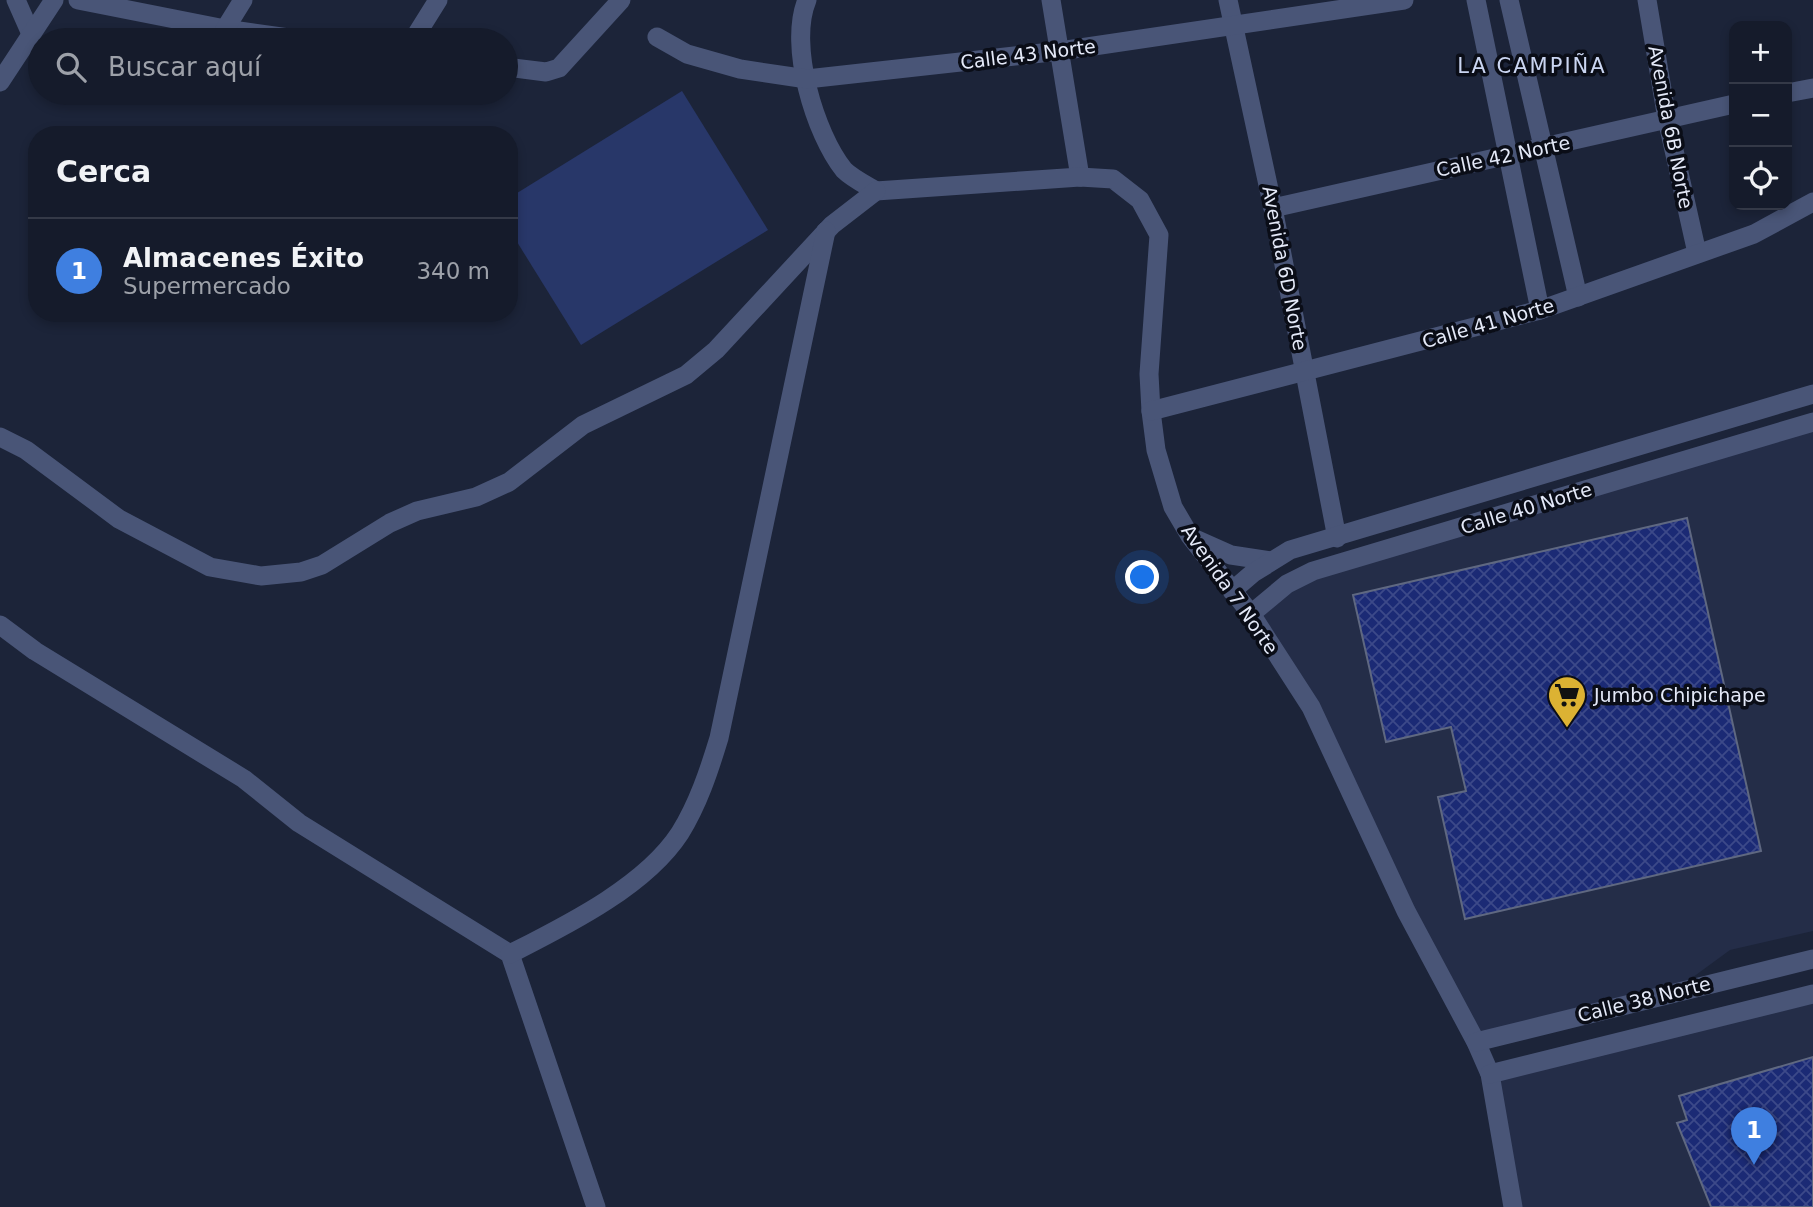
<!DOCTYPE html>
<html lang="es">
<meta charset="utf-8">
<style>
:root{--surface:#151b2b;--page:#1e2433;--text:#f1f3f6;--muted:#9da1a9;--line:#343947;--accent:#0b8043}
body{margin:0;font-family:"DejaVu Sans",sans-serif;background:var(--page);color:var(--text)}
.controls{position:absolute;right:21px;top:21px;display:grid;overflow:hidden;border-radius:14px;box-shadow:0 4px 10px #0003}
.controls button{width:63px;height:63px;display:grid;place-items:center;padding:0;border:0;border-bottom:2px solid var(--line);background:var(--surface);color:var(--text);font:35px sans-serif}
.you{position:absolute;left:1143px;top:578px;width:24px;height:24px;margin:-18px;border:5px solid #fff;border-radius:50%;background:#1a73e8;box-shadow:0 0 0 10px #1a73e833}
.badge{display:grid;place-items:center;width:46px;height:46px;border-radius:50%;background:var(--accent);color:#fff;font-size:23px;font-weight:700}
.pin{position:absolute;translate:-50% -58px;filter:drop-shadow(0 2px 4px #0008)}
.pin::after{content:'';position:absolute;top:37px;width:24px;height:21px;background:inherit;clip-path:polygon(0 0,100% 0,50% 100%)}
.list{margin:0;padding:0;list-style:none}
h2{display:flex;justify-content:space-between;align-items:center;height:91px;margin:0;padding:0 28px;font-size:30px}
h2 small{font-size:23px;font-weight:400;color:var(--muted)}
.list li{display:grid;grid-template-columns:46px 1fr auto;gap:21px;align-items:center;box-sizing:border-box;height:105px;padding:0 28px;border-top:2px solid var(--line)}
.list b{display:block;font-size:26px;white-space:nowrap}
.list p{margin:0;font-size:23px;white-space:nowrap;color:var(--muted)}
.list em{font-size:23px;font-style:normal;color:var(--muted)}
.icon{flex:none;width:38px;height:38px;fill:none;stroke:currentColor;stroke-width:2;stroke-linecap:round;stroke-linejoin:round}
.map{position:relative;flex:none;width:1813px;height:1207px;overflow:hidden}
.search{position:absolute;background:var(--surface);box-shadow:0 4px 10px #0003;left:28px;top:28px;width:490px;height:77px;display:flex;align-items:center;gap:18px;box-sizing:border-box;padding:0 24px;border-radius:38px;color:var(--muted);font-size:26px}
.panel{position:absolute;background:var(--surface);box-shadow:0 4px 10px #0003;left:28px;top:126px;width:490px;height:196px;border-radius:28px}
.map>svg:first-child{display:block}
.built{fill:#242d48}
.pitch{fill:#283769}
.building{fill:url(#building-cross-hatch);stroke:#5f6881;stroke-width:2}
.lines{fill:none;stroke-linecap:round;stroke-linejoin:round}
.minor{stroke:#495577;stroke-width:19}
.labels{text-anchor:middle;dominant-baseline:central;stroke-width:7;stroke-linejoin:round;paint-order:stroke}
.street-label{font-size:19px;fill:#e4e9f8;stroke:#0a0d17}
.poi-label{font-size:19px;fill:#e4e9f8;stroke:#0a0d17;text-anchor:start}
.neighbourhood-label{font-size:21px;letter-spacing:2px;fill:#cad5f1;stroke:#0a0d17}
</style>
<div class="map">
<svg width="1813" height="1207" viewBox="0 0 1813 1207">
<defs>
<pattern id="building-cross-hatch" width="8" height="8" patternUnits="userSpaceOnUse" patternTransform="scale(1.75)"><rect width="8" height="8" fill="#1b2a75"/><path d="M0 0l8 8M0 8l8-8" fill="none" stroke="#3c4989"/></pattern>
</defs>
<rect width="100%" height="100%" fill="#1c2439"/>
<!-- built -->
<g class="built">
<path d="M1813,422V931L1730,950L1674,991L1476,1042L1330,750L1251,614L1287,584Z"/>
<path d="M1813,994V1207H1513L1490,1074Z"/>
</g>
<!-- pitch -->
<path class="pitch" d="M682,91L768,230L581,345L509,229V198Z"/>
<!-- building -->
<g class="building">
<path d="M1687,518L1761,851L1465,919L1438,797L1466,791L1451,727L1386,742L1353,595Z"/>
<path d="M1813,1057V1207H1711L1677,1123L1687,1120L1679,1096Z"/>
</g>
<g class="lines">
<!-- minor -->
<g class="minor">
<path d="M16,0L31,34"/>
<path d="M78,0L225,29L303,40"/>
<path d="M807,0C788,45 815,134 844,170C852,178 866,185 876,191"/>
<path d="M1051,0L1080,177"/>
<path d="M1228,0L1273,208L1337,538"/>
<path d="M1476,0L1540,310"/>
<path d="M1509,0L1578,297"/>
<path d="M1647,0L1667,119L1697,253"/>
<path d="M225,29L243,0"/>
<path d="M657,37L687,54L740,69L807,79L1060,51L1404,0"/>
<path d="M413,40L438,0"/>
<path d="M506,67L546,72L559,68L621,0"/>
<path d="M0,82L54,0"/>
<path d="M1787,93L1813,88"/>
<path d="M876,191L1080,177L1113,179L1140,200L1159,235L1149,374L1151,411L1156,450L1173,507L1190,536L1251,614L1311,707L1406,911L1476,1042L1490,1074L1513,1207"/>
<path d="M1273,208L1734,104"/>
<path d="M1151,411L1540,310L1754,234L1813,202"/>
<path d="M0,437L26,450L119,519L210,567L261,576L301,572L322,565L390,523L417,511L476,497L509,482L583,425L686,375L716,350L832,225L876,191"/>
<path d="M1195,539L1231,555L1271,561"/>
<path d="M1232,591L1253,573L1290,550L1813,394"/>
<path d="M1251,614L1287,584L1313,571L1813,422"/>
<path d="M0,625L35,651L244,779L299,823L510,954L596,1207"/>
<path d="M510,954C565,926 645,887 680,833C698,804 709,771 719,738L826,231"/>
<path d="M1476,1042L1813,959"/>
<path d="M1490,1074L1813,994"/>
</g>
</g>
<!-- icons -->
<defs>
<symbol id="supermarket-pin" viewBox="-11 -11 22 30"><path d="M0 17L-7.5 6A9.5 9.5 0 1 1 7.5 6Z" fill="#dcb233" stroke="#0a0d17"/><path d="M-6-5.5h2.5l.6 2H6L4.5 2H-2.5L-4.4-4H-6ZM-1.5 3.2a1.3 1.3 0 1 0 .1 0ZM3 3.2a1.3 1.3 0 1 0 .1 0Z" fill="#111"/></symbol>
</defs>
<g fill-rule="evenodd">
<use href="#supermarket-pin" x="1545" y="673" width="44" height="60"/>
</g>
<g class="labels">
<!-- street labels -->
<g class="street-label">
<text transform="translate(1028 54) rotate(-7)">Calle 43 Norte</text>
<text transform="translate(1671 127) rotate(79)">Avenida 6B Norte</text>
<text transform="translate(1503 156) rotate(-12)">Calle 42 Norte</text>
<text transform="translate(1285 268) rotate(79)">Avenida 6D Norte</text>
<text transform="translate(1488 323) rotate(-16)">Calle 41 Norte</text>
<text transform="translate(1526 508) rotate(-17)">Calle 40 Norte</text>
<text transform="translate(1230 589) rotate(55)">Avenida 7 Norte</text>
<text transform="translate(1644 999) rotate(-14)">Calle 38 Norte</text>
</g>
<!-- poi labels -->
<g class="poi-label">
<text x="1594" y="695">Jumbo Chipichape</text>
</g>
<!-- neighbourhood labels -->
<g class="neighbourhood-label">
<text x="1532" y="66">LA CAMPIÑA</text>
</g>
</g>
</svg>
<div class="controls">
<button>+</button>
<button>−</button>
<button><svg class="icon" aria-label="locate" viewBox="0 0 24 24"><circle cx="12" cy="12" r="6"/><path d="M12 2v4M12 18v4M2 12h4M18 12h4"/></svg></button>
</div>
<div class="you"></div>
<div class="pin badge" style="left:1754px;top:1165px;background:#3f7fe0">1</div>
<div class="search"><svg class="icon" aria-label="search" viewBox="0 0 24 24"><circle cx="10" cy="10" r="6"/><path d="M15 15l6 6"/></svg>Buscar aquí</div>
<section class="panel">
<h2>Cerca<small></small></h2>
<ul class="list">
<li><span class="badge" style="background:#3f7fe0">1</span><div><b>Almacenes Éxito</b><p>Supermercado</p></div><em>340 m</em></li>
</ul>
</section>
</div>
